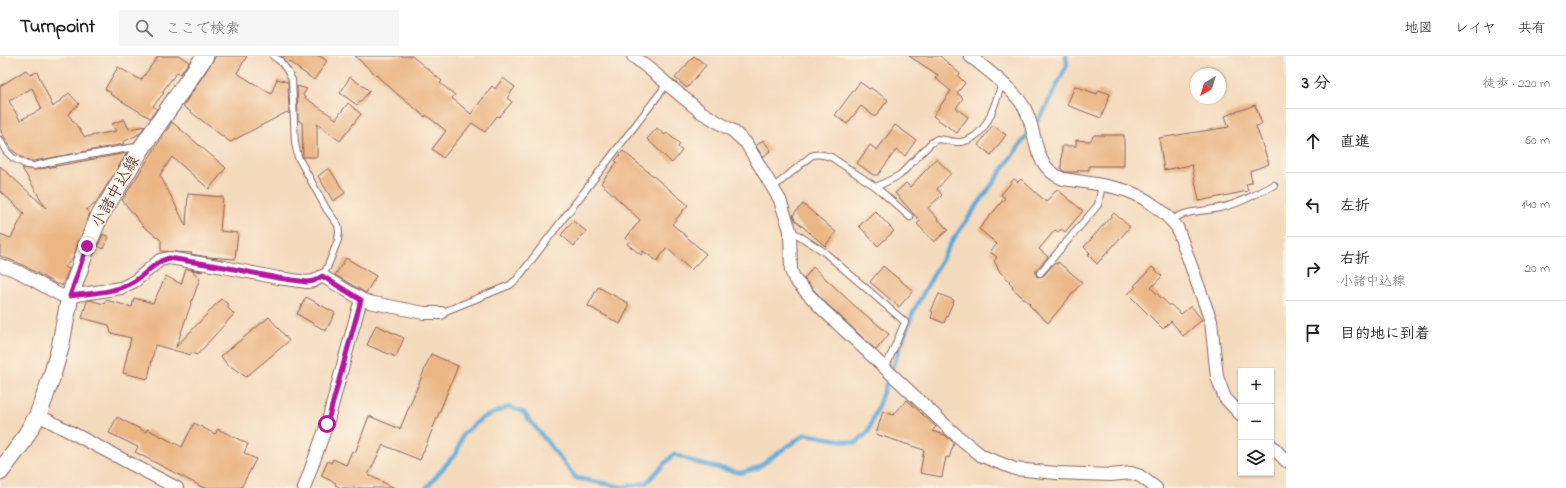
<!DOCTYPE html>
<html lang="ja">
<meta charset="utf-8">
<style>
:root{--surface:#fff;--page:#f6f6f6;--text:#222;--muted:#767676;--line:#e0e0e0}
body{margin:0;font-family:"Indie Flower","Klee One",sans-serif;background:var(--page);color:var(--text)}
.controls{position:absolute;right:12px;bottom:12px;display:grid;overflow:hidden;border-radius:0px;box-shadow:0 1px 3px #0004}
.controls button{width:36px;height:36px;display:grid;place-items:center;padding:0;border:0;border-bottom:1px solid var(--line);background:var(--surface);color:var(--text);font:20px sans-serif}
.compass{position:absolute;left:1190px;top:12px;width:36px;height:36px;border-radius:50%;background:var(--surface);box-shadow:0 1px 3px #0004;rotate:218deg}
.stop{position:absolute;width:12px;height:12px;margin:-9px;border:3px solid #b5179e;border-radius:50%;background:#fff}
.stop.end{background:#b5179e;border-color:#fff;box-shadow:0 1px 4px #0008}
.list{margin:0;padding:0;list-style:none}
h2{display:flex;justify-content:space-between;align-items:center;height:52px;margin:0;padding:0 16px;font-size:17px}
h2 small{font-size:13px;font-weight:400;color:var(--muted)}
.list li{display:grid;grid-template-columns:26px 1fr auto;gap:12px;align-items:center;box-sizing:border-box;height:64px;padding:0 16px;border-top:1px solid var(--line)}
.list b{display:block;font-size:15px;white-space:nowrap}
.list p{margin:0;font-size:13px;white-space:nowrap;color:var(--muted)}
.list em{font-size:13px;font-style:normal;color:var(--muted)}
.icon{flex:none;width:22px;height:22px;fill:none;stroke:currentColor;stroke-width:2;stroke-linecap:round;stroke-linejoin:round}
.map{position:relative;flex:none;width:1286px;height:432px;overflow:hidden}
header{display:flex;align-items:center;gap:24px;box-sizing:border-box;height:56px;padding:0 20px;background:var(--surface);border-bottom:1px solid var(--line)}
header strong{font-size:19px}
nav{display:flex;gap:22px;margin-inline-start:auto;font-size:14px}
.search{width:280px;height:36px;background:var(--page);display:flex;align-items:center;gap:10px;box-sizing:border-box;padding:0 14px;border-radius:0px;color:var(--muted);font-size:15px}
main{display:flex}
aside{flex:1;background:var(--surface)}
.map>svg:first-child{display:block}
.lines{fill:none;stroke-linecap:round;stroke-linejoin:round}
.stream{stroke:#5da8d5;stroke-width:4.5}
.building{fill:#ebb584;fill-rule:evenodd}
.service-casing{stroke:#86605e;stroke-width:8}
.minor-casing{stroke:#86605e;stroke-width:14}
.secondary-casing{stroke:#86605e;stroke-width:19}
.service{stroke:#fff;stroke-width:6}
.minor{stroke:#fff;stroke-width:12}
.secondary{stroke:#fff;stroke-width:17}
.route{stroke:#b5179e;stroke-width:5}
.labels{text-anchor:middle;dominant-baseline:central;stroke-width:3.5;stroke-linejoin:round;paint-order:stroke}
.street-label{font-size:16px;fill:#4a1f2b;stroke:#fcf5e5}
</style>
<header>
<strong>Turnpoint</strong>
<div class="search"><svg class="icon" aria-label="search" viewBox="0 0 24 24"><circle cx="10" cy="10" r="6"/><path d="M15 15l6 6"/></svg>ここで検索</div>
<nav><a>地図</a><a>レイヤ</a><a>共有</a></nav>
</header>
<main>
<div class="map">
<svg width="1286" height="432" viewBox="0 0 1286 432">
<rect width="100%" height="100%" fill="#fcf5e5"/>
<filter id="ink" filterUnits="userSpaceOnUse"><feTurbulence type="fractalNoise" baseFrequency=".025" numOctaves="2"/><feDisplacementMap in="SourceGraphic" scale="8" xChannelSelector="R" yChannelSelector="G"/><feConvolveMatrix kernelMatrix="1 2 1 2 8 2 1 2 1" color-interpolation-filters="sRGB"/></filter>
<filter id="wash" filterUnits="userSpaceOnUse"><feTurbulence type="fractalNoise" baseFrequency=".012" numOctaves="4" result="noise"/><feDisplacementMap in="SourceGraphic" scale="16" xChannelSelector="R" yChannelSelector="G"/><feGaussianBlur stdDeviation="0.9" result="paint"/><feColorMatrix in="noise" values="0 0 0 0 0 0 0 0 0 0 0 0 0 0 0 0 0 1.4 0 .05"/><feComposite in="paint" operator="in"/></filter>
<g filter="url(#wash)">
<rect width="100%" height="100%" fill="#f4dabd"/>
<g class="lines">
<!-- stream -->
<path class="stream" d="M426,432L457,396L463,378L482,362L509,351L523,356L576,422L622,431L646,427L674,398L697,407L740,417L757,412L805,378L856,387L868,376L914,254L952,185L1044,55L1067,9L1066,0"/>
</g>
<g id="blocks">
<!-- building -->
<g class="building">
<path d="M158,0H180L189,6L180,18L177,16L162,36L164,37L153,50L157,53L150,62L110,38L111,37L105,33L118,11L141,24Z"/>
<path d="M216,0H247L237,17L271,38L277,23L288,26L289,58L287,56L230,86L183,50Z"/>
<path d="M281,0H320L327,5L314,24Z"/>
<path d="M355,0H412L442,25L440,27L455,39L452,42L471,58L492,30L495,33L503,22L515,31L507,42L512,46L499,61L497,60L485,76L472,67L443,102L432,93L446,75L426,59L425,61L396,37Z"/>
<path d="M694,0L706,9L687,32L675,22Z"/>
<path d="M909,0H940L960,18L958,20L965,27L957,37L963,42L956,52L968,61L957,77L933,60L951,35L935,22L938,19Z"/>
<path d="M26,14L30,19L37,16L53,51L69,37L79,48L68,58L85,81L116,75L112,68L124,63L129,73L145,70L139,78L123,86L124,88L34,105H28L13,95L0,74V30ZM32,32L42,53L20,64L9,45Z"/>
<path d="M350,21L370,35L357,49L340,37Z"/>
<path d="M860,26L869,33L871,32L888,44L875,61L861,50L847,68L835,59Z"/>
<path d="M297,30L307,33L303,39L304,41L336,63L348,47L361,58L340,85L317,68V101H303L302,67L298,64Z"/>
<path d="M1075,30L1097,38L1099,34L1110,38L1101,62L1067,49Z"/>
<path d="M1255,49L1262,68L1256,70L1269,108L1250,115L1252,127L1246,128L1248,135L1199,145L1192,109L1164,114L1159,82L1229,71L1225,60Z"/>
<path d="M172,66L226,112L209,133L172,101L160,119L186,170L188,138L223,141L220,175L238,177L235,203L208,201L191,198L192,197L161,195V184L143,170L122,144Z"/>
<path d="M895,69L916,84L905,100L896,94L878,119H873L857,107L870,89L877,94Z"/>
<path d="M993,69L1006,79L991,99L978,89Z"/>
<path d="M657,72L665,79L667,77L680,88L678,91L682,95L672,107L647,83Z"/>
<path d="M1094,79H1124V110H1089V114H1078V116H1065L1061,113L1062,90H1076V84L1090,85Z"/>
<path d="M763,84L771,94L763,101L756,90Z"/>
<path d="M623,95L688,149L672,168L706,198L691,214L667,192L657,205L643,195L641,199L627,188L629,185L626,182L640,164L601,127L617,106L615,105Z"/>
<path d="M127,97L95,148L86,154L90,157L73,201L65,211L69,213L62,230L59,227L58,229L21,208L0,200V178L11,182L24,157L0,135V110L46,152L22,112L35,114Z"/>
<path d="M936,103L951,117L937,133L942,139L928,152L948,174L934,186L917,168L920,165L895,137L906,127L910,131Z"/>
<path d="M329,112L345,137L333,145L318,120Z"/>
<path d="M1014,123L1018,126L1021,123L1046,146L1057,133L1083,155L1065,176L1061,173L1058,176L1055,174L1039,193L1048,201L1036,214V218L1037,221L1043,220L1055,207L1057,208L1058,206L1082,226L1048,267L1029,249L1030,248L1012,232L1013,230L1009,226L1010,225L1000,216L994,205L997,201L990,196L997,188L979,173L1005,142L1001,139Z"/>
<path d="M803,148L836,176L825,190L795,164L793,159Z"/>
<path d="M875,155L894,175L878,190L859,170Z"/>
<path d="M1114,157L1130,171L1097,208L1088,199L1090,197L1084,191Z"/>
<path d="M573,165L586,175L574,190L561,179Z"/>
<path d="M103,178L109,181L103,193L98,190Z"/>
<path d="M346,202L376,220L366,237L335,219Z"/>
<path d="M883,210L913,235L899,251L870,226Z"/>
<path d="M813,211L856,251L889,278L876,294L827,248L804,223Z"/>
<path d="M1152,211L1162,220L1151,232L1169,249H1171L1181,258L1191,250L1202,264L1183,280L1171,265L1163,273L1128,238L1136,231L1134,230Z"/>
<path d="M186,213L203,215L202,216L191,214L200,222L176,291L221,243L228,248V252L234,258L197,299L191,297V299L155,289L148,323L123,317L131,282L111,277L109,269L82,262L87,245L90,244L104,248L106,244L132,251L134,242L153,247L166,220L181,228Z"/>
<path d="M598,231L628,247V252L620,268L588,250Z"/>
<path d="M939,238L954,244L944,267L931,262L933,256L931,255Z"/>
<path d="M306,241L335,257L326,275L297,258Z"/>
<path d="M269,261L289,285L246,321L229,309L228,310L221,300Z"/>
<path d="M376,269L404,282L396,301L367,289Z"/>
<path d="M431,298L458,310L420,404L383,389L368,419L395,432H341L335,429L336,427L321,420L328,405L331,407L333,403L346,409L352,395L355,397L369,360L400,373Z"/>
<path d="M907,344L936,371L932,375L945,379L954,387L949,402L946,401L942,421L920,417L924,394L876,378L883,355L893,359Z"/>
<path d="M117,361L146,376L147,373L182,391L194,367L215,378L218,373L248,388L244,397L256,403L241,432H204L135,396L138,391L109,377Z"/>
</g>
</g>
</g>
<g filter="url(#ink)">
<use href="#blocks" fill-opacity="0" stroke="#86605e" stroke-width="1"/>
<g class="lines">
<defs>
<g id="service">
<path d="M273,0L280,5L287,14L292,24L295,87L298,101L327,154L338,169L339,176L338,184L327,212L322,220"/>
<path d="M0,84L6,95L13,102L27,109L34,110L60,104L129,92L136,91L140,92"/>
<path d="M774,131L811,100C818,97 823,99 831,101L876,131L910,161"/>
<path d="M876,131L900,119L931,87L937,83C945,83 954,87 961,86C988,82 994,48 1002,28"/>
<path d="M1171,164C1186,154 1202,156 1219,152C1239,148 1256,138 1274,129"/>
<path d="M790,174L823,195L905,266L885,313"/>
<path d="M1040,217L1098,149L1102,129"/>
<path d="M441,257L510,229L517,223L667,28"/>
</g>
<g id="minor">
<path d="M633,0L658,20L667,28L701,56L733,75L746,87L780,144L790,174L791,214L795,224L822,253L955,378L982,400L1015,413L1056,417L1111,419L1131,417L1140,420L1156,432"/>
<path d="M970,0C986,13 1013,33 1024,51C1039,77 1030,109 1063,123C1084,126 1112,129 1130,136C1148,143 1166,157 1177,171L1211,265L1217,321L1225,342L1241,359"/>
<path d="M0,209L17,215L60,239L70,240L121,232L135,225L160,204L169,202L224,211L278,222L307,226L314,225L322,220L361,243L327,368L304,432"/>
<path d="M361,243L369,246L424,257H441"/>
<path d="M38,359L177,432"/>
<path d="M1271,389L1286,405"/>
</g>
<path id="secondary" d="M0,416L21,388L38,359L51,323L60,292L70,240L87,190L99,161L141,93L205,0"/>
</defs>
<!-- service casing -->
<use href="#service" class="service-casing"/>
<!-- minor casing -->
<use href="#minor" class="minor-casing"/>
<!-- secondary casing -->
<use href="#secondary" class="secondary-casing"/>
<!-- service -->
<use href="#service" class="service"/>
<!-- minor -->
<use href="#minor" class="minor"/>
<!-- secondary -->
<use href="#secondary" class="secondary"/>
</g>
</g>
<g class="lines" filter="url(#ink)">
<!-- route -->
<path class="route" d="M87,190L70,240C91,237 115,237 133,226C146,218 154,206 169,202L224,211L278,222L307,226L314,225L322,220L361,244L327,368"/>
</g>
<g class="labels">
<!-- street labels -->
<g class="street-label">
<text transform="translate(116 136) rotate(-60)">小諸中込線</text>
</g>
</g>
</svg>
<div class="controls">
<button>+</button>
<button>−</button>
<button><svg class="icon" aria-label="layers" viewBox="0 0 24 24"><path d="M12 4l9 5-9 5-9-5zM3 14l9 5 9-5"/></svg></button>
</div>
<svg class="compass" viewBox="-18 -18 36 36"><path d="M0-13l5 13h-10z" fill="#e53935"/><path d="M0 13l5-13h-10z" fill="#767676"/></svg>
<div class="stop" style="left:327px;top:368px"></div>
<div class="stop end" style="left:87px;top:190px"></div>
</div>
<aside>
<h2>3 分<small>徒歩 · 220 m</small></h2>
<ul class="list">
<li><svg class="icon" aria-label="ahead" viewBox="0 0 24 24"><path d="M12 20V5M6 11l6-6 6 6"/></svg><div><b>直進</b></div><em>60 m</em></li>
<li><svg class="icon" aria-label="left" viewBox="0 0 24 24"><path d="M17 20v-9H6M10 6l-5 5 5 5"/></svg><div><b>左折</b></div><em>140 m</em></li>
<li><svg class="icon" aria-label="right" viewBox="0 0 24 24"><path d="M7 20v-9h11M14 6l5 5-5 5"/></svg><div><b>右折</b><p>小諸中込線</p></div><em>20 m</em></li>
<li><svg class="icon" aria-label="arrive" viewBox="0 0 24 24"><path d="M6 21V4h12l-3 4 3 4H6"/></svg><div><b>目的地に到着</b></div></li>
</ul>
</aside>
</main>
